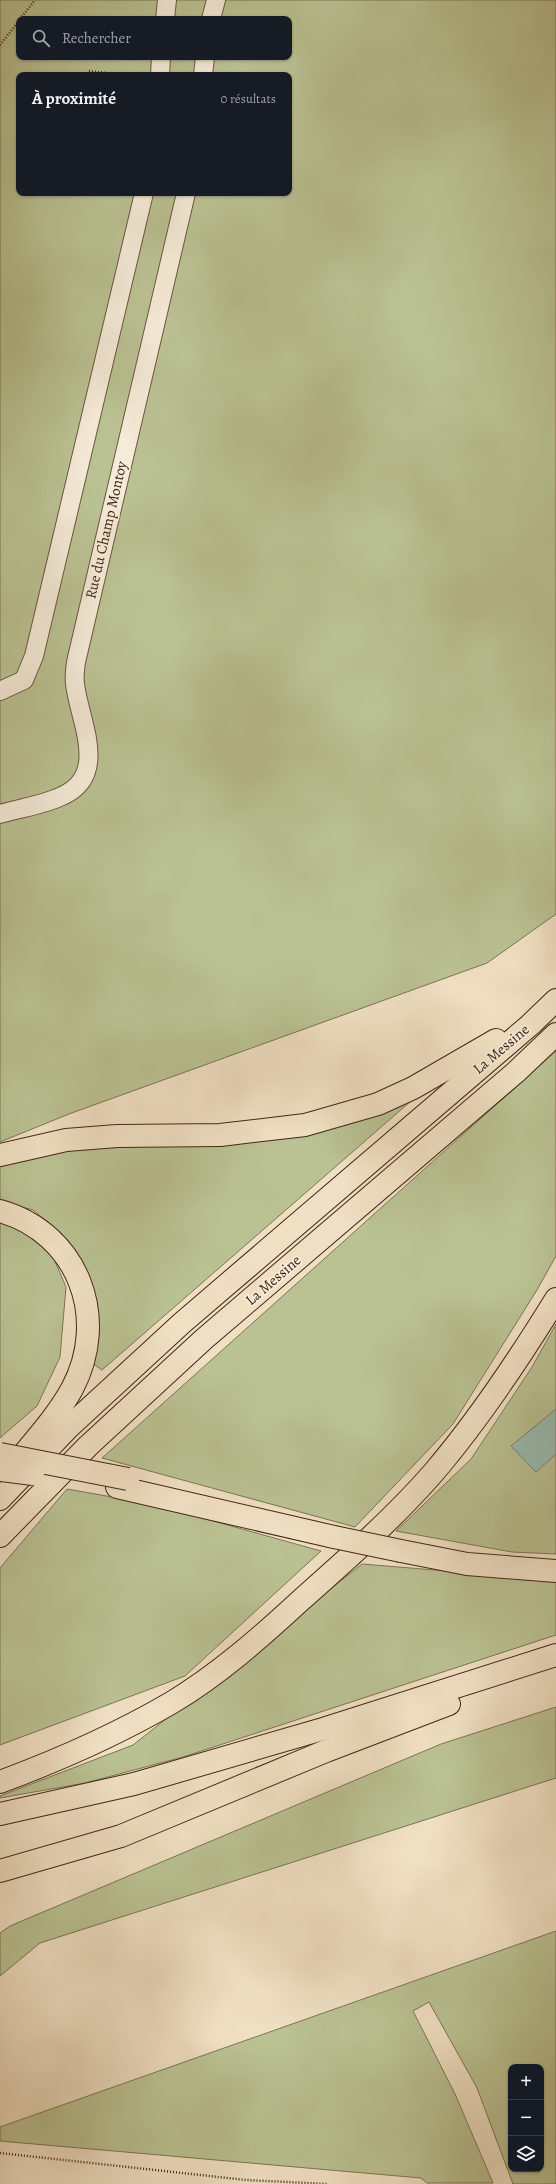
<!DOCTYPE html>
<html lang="fr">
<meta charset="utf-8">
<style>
:root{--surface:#171b24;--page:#242831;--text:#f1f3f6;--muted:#9ea1a6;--line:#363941}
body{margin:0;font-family:Alegreya,serif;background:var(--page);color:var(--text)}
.controls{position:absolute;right:12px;bottom:12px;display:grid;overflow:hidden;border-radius:8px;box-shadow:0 1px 3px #0004}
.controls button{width:36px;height:36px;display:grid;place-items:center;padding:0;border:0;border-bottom:1px solid var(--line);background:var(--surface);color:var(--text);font:20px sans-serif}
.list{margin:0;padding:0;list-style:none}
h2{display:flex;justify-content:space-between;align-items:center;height:52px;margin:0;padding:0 16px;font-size:17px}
h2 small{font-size:13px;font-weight:400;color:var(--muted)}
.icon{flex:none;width:22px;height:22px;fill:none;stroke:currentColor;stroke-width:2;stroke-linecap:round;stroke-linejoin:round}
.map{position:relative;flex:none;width:556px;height:2184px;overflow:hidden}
.search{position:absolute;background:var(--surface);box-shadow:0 1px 3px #0004;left:16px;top:16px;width:276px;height:44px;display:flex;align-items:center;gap:10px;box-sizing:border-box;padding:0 14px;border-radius:8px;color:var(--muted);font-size:15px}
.panel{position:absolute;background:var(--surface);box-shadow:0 1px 3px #0004;left:16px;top:72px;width:276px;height:124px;border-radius:8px}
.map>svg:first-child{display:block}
.green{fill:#bac293;stroke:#7e7454;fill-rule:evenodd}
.water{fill:#9abdb3;stroke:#778074}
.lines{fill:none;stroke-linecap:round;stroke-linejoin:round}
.minor-casing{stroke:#6e5441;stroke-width:20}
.motorway-casing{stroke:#432516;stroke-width:24}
.path{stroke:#432516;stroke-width:2.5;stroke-dasharray:1 2;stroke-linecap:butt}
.minor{stroke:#f5ebd8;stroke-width:18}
.motorway{stroke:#f0e0c3;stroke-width:22}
.motorway-bridge-casing{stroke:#432516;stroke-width:24;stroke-linecap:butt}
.motorway-bridge{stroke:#f0e0c3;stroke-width:22}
.labels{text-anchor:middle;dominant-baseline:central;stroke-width:3.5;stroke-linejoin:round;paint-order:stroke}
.street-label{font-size:15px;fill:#432516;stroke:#f5ebd8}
</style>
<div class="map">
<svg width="556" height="2184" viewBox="0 0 556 2184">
<rect width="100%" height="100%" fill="#f0e0c3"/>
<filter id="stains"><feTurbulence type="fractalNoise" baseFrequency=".005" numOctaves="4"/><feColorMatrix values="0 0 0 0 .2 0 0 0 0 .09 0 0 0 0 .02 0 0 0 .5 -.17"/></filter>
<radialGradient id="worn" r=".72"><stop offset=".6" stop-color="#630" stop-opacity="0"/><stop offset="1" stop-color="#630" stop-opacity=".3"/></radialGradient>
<!-- green -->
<g class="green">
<path d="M0,0H556V914L487,963L69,1114L0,1142ZM19,19H289V57H19ZM19,75H289V193H19Z"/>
<path d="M556,1051V1256L537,1290L453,1424L355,1527L102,1458Z"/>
<path d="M411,1101L102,1370L89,1361L83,1268L62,1234L33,1210L0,1201V1166L79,1148Z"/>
<path d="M0,1222L9,1223L37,1242L54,1259L66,1287L60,1357L37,1406L0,1438Z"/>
<path d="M556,1324V1554L512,1552L396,1531L471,1459L532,1367Z"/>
<path d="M67,1489L152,1504L321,1551L185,1676L0,1745V1568Z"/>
<path d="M362,1564L556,1580V1635L183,1757L85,1783L0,1798V1796L133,1745Z"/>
<path d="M556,1707V1778L40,1943L0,1976V1933L10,1926L441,1744Z"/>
<path d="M556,1931V2184H513L477,2088L429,2002L413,2011L455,2094L493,2183H427L421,2178L0,2141V2127ZM511,2067H541V2169H511Z"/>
</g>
<!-- water -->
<path class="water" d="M556,1409V1454L536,1472L511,1446Z"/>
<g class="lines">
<defs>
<g id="minor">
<path d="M165,19L167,0"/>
<path d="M211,19L216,0"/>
<path d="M160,75L161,57"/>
<path d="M203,75L205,57"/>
<path d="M0,691L24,680L34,656L144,193"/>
<path d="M0,814C20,808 43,805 62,796C110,775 79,720 75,684C74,677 75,669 76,662L186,193"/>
</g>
<g id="motorway">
<path d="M0,1155L66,1140L117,1136L220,1135L305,1125L378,1104L413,1088L496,1040"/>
<path d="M0,1211C78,1233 110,1318 72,1389C57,1416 36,1439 17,1462"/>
<path d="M117,1487L334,1537"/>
<path d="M0,1499L69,1427L182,1323L530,1025L556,1000"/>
<path d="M0,1536L88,1446L204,1339L516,1072L556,1034"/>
<path d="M401,1551L467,1564L556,1571"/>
<path d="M0,1782C59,1760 116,1735 171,1703C218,1675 261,1637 301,1600C347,1559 394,1518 434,1472C480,1418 519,1359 556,1299"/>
<path d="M0,1814L134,1784L323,1729L556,1655"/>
<path d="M0,1871L121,1836L326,1751L449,1704"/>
</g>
</defs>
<!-- minor casing -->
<use href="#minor" class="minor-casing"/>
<!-- motorway casing -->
<use href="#motorway" class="motorway-casing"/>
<!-- path -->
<g class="path">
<path d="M20,19L35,0"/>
<path d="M0,45L19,21"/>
<path d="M89,71L121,75"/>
<path d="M0,2153L246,2180L328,2184"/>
</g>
<!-- minor -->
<use href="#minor" class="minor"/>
<!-- motorway -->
<use href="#motorway" class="motorway"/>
<defs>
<g id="motorway-bridge">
<path d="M0,1454L128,1479"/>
<path d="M0,1470L33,1474"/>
<path d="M334,1537L401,1551"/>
</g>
</defs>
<!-- motorway-bridge casing -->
<use href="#motorway-bridge" class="motorway-bridge-casing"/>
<!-- motorway-bridge -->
<use href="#motorway-bridge" class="motorway-bridge"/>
</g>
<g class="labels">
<!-- street labels -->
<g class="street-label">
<text transform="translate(106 530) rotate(-77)">Rue du Champ Montoy</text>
<text transform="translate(501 1049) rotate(-40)">La Messine</text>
<text transform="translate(273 1280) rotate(-41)">La Messine</text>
</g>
</g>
<rect width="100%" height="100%" filter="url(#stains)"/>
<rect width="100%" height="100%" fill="url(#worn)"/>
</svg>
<div class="controls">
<button>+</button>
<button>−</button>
<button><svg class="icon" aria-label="layers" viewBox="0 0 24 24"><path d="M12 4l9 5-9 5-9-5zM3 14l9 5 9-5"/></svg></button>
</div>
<div class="search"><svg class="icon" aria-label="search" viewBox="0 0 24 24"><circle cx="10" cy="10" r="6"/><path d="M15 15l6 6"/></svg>Rechercher</div>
<section class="panel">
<h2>À proximité<small>0 résultats</small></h2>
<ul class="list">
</ul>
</section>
</div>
